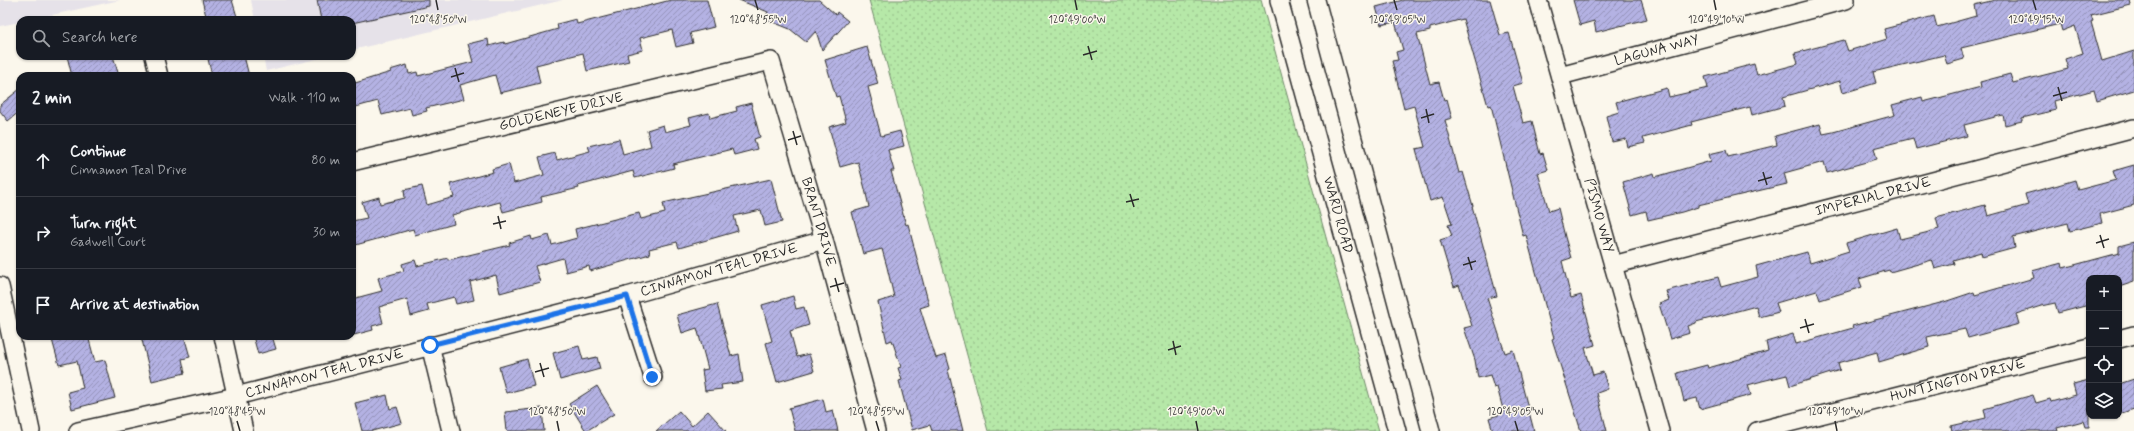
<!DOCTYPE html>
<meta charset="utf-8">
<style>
:root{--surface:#171b24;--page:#20242c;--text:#f1f3f6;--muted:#9ea1a6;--line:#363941}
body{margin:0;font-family:Mynerve,sans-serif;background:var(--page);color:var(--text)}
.controls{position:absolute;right:12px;bottom:12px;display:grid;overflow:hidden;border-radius:8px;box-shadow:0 1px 3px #0004}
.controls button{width:36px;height:36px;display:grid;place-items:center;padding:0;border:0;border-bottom:1px solid var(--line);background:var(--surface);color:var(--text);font:20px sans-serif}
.stop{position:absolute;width:12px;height:12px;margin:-9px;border:3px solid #1a73e8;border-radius:50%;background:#fff}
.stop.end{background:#1a73e8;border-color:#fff;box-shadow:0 1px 4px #0008}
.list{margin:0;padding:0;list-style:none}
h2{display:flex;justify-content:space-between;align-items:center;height:52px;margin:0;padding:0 16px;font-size:17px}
h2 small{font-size:13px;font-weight:400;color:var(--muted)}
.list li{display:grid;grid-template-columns:26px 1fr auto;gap:12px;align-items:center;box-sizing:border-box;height:72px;padding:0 16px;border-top:1px solid var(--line)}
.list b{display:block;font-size:15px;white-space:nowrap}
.list p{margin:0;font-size:13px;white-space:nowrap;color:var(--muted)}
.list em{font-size:13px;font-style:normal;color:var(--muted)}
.icon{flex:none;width:22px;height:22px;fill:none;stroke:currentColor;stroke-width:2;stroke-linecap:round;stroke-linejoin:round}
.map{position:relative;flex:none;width:2134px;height:431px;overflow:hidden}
.search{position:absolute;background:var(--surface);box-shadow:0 1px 3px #0004;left:16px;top:16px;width:340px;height:44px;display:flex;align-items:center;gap:10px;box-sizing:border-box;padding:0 14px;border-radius:12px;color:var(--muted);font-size:15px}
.panel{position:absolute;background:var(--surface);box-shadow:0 1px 3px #0004;left:16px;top:72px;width:340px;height:268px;border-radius:12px}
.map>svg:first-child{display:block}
.built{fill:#e6e2e9}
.grass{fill:url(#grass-dots);stroke:#708a6a}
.building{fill:url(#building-hatch);stroke:#2b2b2b}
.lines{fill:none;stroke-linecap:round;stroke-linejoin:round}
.street-casing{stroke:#2b2b2b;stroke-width:20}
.street{stroke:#fbf7ec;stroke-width:17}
.route{stroke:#1a73e8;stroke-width:5}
.ticks{fill:none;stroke:#2b2b2b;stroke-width:1.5}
.labels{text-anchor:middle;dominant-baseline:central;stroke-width:3;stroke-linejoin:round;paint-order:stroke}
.street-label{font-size:14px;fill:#2b2b2b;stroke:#fbf7ec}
.ticks-label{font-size:10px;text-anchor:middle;fill:#2b2b2b;stroke:#fbf7ec;stroke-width:3;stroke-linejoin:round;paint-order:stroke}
</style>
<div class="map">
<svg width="2134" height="431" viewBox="0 0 2134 431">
<defs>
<pattern id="grass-dots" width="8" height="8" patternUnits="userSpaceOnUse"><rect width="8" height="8" fill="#b6e8a8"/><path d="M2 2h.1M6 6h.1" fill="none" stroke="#9dc791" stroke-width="1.8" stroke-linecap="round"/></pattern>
<pattern id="building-hatch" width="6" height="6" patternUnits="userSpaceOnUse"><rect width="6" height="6" fill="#b4b2e3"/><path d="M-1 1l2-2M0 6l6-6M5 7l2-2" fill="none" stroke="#9391b8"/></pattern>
</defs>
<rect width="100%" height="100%" fill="#fbf7ec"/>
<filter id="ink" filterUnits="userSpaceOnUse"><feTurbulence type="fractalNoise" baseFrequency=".025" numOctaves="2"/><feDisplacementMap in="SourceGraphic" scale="8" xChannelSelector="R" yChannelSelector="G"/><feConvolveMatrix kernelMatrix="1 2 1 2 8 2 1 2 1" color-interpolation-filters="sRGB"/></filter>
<g filter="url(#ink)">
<!-- built -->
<g class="built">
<path d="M0,0H120L29,20H20V22L0,26Z"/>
<path d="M251,0H563L352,50V20H255Z"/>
<path d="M263,56H329L266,71Z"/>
</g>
<!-- grass -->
<path class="grass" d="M869,0H1261L1379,431H988Z"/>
<!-- building -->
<g class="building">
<path d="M202,0H232L238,20H207Z"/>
<path d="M317,0H429V6L352,23V20H321Z"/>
<path d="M671,0H707L714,27L690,33L693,43L676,47L672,30L640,38L643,50L627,54L629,61L587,71L583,53L536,65L540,83L500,93L495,75L460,85L464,99L426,108L427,111L412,115L410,108L382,115L378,101L352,108V84L391,72L390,70L407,65L409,74L417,72L418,76L473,62L468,44L488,39L489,46L504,42L505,44L558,29L557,24L576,19L577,24Z"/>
<path d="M739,0H819L836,15L837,12L848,21L822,50L816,31L806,42L790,29L765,19L768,12Z"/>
<path d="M1403,0H1490L1500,35L1509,33L1523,83L1513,86L1523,123L1532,121L1540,154L1543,153L1548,170L1538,173L1549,211L1558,208L1565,237L1571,258L1562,261L1571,298L1581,295L1595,345L1585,348L1593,375L1603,372L1608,389L1597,393L1607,431H1581L1552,339L1554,338L1526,235L1523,236L1491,105L1488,106L1463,19L1430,28V31L1417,34L1430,84L1439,82L1444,100L1447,99L1452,118L1445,120L1459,173L1463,172L1473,206H1472L1497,296L1487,298L1505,353L1513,350L1534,431H1493L1489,418L1504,413L1497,387L1494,388L1490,375L1478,378L1475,360L1464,328L1472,326L1459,285L1454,287L1440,240L1452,236L1448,225L1452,224L1443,197L1430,201L1425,183L1416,149L1425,147L1414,106L1404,109L1392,61L1398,60L1396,52L1403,50L1395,22L1381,25L1376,7Z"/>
<path d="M1573,0H1641L1647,19L1596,32L1594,21L1580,25Z"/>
<path d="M1995,0H2130L2131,5L2091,15L2093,21L2091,22L2102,61L2134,51V90L2097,101L2094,90L2054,101L2056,110L2022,118V121L2005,125L2003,115L1964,125L1967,136L1916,149L1913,138L1874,148L1877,159L1827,173L1824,162L1784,173L1787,184L1698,205V207L1682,212L1648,220L1646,211L1632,215L1623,182L1654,173L1655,177L1711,161L1709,154L1726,150L1728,157L1777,145L1775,136L1820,124L1823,134L1833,132L1895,115L1892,105L1922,97L1923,102L1981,87L1980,82L2010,74L2013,83L2068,69L2065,59L2083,53L2075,26L2062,31L2060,24L1961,48L1964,59L1947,64L1944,55L1873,72L1876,83L1843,93L1840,81L1783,97L1785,106L1752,115L1750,107L1691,122L1692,125L1643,138L1645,143L1628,147L1626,139L1612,142L1606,116L1619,112L1616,102L1667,88L1669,97L1708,88L1705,77L1754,64L1757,75L1798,64L1795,53L1844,40L1848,51L1887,39L1884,29L1934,16L1937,27L1976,16L1974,5Z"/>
<path d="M867,47L878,84L868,87L881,136L900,131L904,146L888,150L894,171H891L906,225L908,224L929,305L920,308L936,358L946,355L950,369L948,370L963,431H932L930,425L912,430L899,381L902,380L898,368L901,367L892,340L887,342L878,302L894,297L887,267L882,249L863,254L852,212L869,207L865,189L858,162L840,167L829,127L846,122L839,96L836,97L825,60Z"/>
<path d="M67,56H113L119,76H72Z"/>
<path d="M219,56H244L249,76H212L208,59Z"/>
<path d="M20,89V111L8,121L0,111V105Z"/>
<path d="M751,103L760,137L754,139L757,149L734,155L732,149L673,164L674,168L635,178L633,171L578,186L579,188L541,197L542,202L503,212L500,202L452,215L454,224L415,235L413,229L352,246V221L367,218L362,202L379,197L380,204L405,198L404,190L422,186L427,205L454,197L450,184L493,172L492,169L509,164L514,183L544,175L539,157L555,153L557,160L590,151L588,146L619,139L623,154L651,146L647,130L663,125L665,132L691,125L689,118L709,113L710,118L737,111L736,107Z"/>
<path d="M2134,165V205L2100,214L2102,223L2070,231L2068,223L2013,237L2015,248L1982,257L1981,252L1953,260L1954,264L1935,269L1932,260L1890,272L1889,270L1859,279L1862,287L1820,300L1817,291L1776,303L1779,312L1759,317L1756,306L1696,322V323L1688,326L1690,333L1670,339L1659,304L1669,300L1666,291L1718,277L1721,287L1758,277L1756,266L1807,252L1810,263L1849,251L1846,243L1897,228L1900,239L1925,233L1939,229L1936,218L1985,205L1988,216L2028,205L2025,194L2058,185L2075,180L2078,190L2116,180L2113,171Z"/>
<path d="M771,179L782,222L765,226L761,210L734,216L738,231L679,248L677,242L649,249L650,254L590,271L589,266L566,272L563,258L535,266L540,282L500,293L496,275L470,282L474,300L456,304L454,297L427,304L429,311L411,316L407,299L379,307L383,323L372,326L373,330L354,335L352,299L382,291L378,278L404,271L402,264L415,260L417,266L448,258V260L510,245L509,243L531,236L532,240L549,235L552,245L577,238L575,229L639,213L641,219L665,213L663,203Z"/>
<path d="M2134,242V282L2119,287V278H2089V305L2058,313L2055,303L2041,306L2016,314L2019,324L1968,338L1965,329L1927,337L1929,347L1879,362L1877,352L1838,363L1840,370L1790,386L1787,375L1762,381L1748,385L1751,395L1700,409L1697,398L1684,401L1677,373L1707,365L1708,368L1768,351L1766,342L1793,334L1796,344L1853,328L1852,326L1944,302L1974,292L1975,295L2034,278L2032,271L2062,263L2063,268L2119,253V246Z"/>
<path d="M793,296L796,309L804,307L809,325L790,331L797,357L809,354L814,371L777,382L766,343L772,341L762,305Z"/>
<path d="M717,304L731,356L739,354L743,382L721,385L722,389L705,391L702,370L708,369L697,328L682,333L677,315Z"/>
<path d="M51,336H88L95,362L105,360L115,398L72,409L68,392L83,388L77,361L59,365Z"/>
<path d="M141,336H184L190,357L182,359L185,373L152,381Z"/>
<path d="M253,336H272L276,349L258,354Z"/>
<path d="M579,346L583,360L597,357L600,369L560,380L553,353Z"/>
<path d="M527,359L534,386L506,393L499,367Z"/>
<path d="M2134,379V409L2119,414V384Z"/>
<path d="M2089,380V427H2085L2083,421L2057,428L2058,431H1952L1951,426L1986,418L1984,409L2022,398L2033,395L2036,403L2050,399L2051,402L2076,395L2073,384Z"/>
<path d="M597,386L614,414L586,431L569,404Z"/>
<path d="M387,395L390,409L397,407L402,423L372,431H362L355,403Z"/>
<path d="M823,399L826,412L833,410L838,431H795L789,408Z"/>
<path d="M542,408L544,431H507L505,412Z"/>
<path d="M679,411L692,426L708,411L726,431H656Z"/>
</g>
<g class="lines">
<defs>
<g id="street">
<path id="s1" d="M1279,0L1397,431"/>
<path d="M1316,0L1431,431"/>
<path id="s2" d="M1538,0L1660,431"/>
<path d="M154,56L159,76"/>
<path id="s3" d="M1560,76L1846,0"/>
<path id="s4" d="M352,162L771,61L824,240L876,431"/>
<path id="s5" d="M1613,265L2134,128"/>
<path d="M0,286L31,431"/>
<path d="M627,296L653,377"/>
<path d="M223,336L244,431"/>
<path d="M2119,339L2134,335"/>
<path d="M430,345L451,431"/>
<path id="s6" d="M78,431L236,396L627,296L824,240"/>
<path id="s7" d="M1757,431L2089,347"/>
</g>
</defs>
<!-- street casing -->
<use href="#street" class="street-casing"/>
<!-- street -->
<use href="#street" class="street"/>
</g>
</g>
<g class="lines" filter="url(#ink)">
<!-- route -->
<path class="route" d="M430,345L627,296L652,377"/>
</g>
<!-- ticks -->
<path class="ticks" d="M436,0L438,10M755,0L758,10M1075,0L1077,10M1394,0L1397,10M1714,0L1716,10M2033,0L2036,10M1088,46L1092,60M1083,55L1097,51M455,68L459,82M451,77L464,73M2058,87L2062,101M2053,96L2067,92M1426,109L1429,123M1421,118L1434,114M793,131L797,145M788,140L801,136M1763,172L1767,185M1758,181L1772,177M1130,194L1134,207M1126,202L1139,199M498,216L501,229M493,224L506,221M2100,235L2104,248M2096,243L2109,239M1468,257L1472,270M1463,265L1476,261M835,278L839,292M830,287L844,283M1805,319L1809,333M1800,328L1814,324M1173,341L1176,355M1168,350L1181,346M540,363L544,377M535,372L549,368M237,421L240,431M557,421L559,431M876,421L879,431M1196,421L1198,431M1515,421L1518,431M1835,421L1837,431"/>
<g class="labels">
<!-- street labels -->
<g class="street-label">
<text stroke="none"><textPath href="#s3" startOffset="100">LAGUNA WAY</textPath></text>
<text stroke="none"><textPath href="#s4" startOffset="215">GOLDENEYE DRIVE</textPath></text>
<text stroke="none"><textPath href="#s5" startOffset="269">IMPERIAL DRIVE</textPath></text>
<text stroke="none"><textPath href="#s2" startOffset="224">PISMO WAY</textPath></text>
<text stroke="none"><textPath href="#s1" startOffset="223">WARD ROAD</textPath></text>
<text stroke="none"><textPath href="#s4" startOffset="599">BRANT DRIVE</textPath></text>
<text stroke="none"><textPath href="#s6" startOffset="661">CINNAMON TEAL DRIVE</textPath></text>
<text stroke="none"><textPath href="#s6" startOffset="253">CINNAMON TEAL DRIVE</textPath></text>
<text stroke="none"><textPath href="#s7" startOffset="207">HUNTINGTON DRIVE</textPath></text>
</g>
</g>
<g class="ticks-label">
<text x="438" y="23">120°48'50"W</text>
<text x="758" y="23">120°48'55"W</text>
<text x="1077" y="23">120°49'00"W</text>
<text x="1397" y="23">120°49'05"W</text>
<text x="1716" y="23">120°49'10"W</text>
<text x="2036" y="23">120°49'15"W</text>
<text x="237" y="415">120°48'45"W</text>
<text x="557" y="415">120°48'50"W</text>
<text x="876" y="415">120°48'55"W</text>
<text x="1196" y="415">120°49'00"W</text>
<text x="1515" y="415">120°49'05"W</text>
<text x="1835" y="415">120°49'10"W</text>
</g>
</svg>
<div class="controls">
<button>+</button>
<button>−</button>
<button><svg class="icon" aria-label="locate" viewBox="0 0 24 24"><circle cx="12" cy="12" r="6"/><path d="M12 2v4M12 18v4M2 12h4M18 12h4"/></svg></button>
<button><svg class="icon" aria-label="layers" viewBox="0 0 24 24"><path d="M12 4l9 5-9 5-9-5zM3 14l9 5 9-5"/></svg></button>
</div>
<div class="stop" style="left:430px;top:345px"></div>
<div class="stop end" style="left:652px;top:377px"></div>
<div class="search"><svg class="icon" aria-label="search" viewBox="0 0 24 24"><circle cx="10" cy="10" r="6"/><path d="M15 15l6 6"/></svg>Search here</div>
<section class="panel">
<h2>2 min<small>Walk · 110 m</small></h2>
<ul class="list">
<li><svg class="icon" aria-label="ahead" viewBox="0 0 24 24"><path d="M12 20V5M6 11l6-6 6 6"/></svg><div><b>Continue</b><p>Cinnamon Teal Drive</p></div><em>80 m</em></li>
<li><svg class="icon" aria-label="right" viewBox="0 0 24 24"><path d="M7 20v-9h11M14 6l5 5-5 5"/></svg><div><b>Turn right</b><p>Gadwell Court</p></div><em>30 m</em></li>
<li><svg class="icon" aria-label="arrive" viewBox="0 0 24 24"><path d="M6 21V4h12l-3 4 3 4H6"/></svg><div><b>Arrive at destination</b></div></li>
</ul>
</section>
</div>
